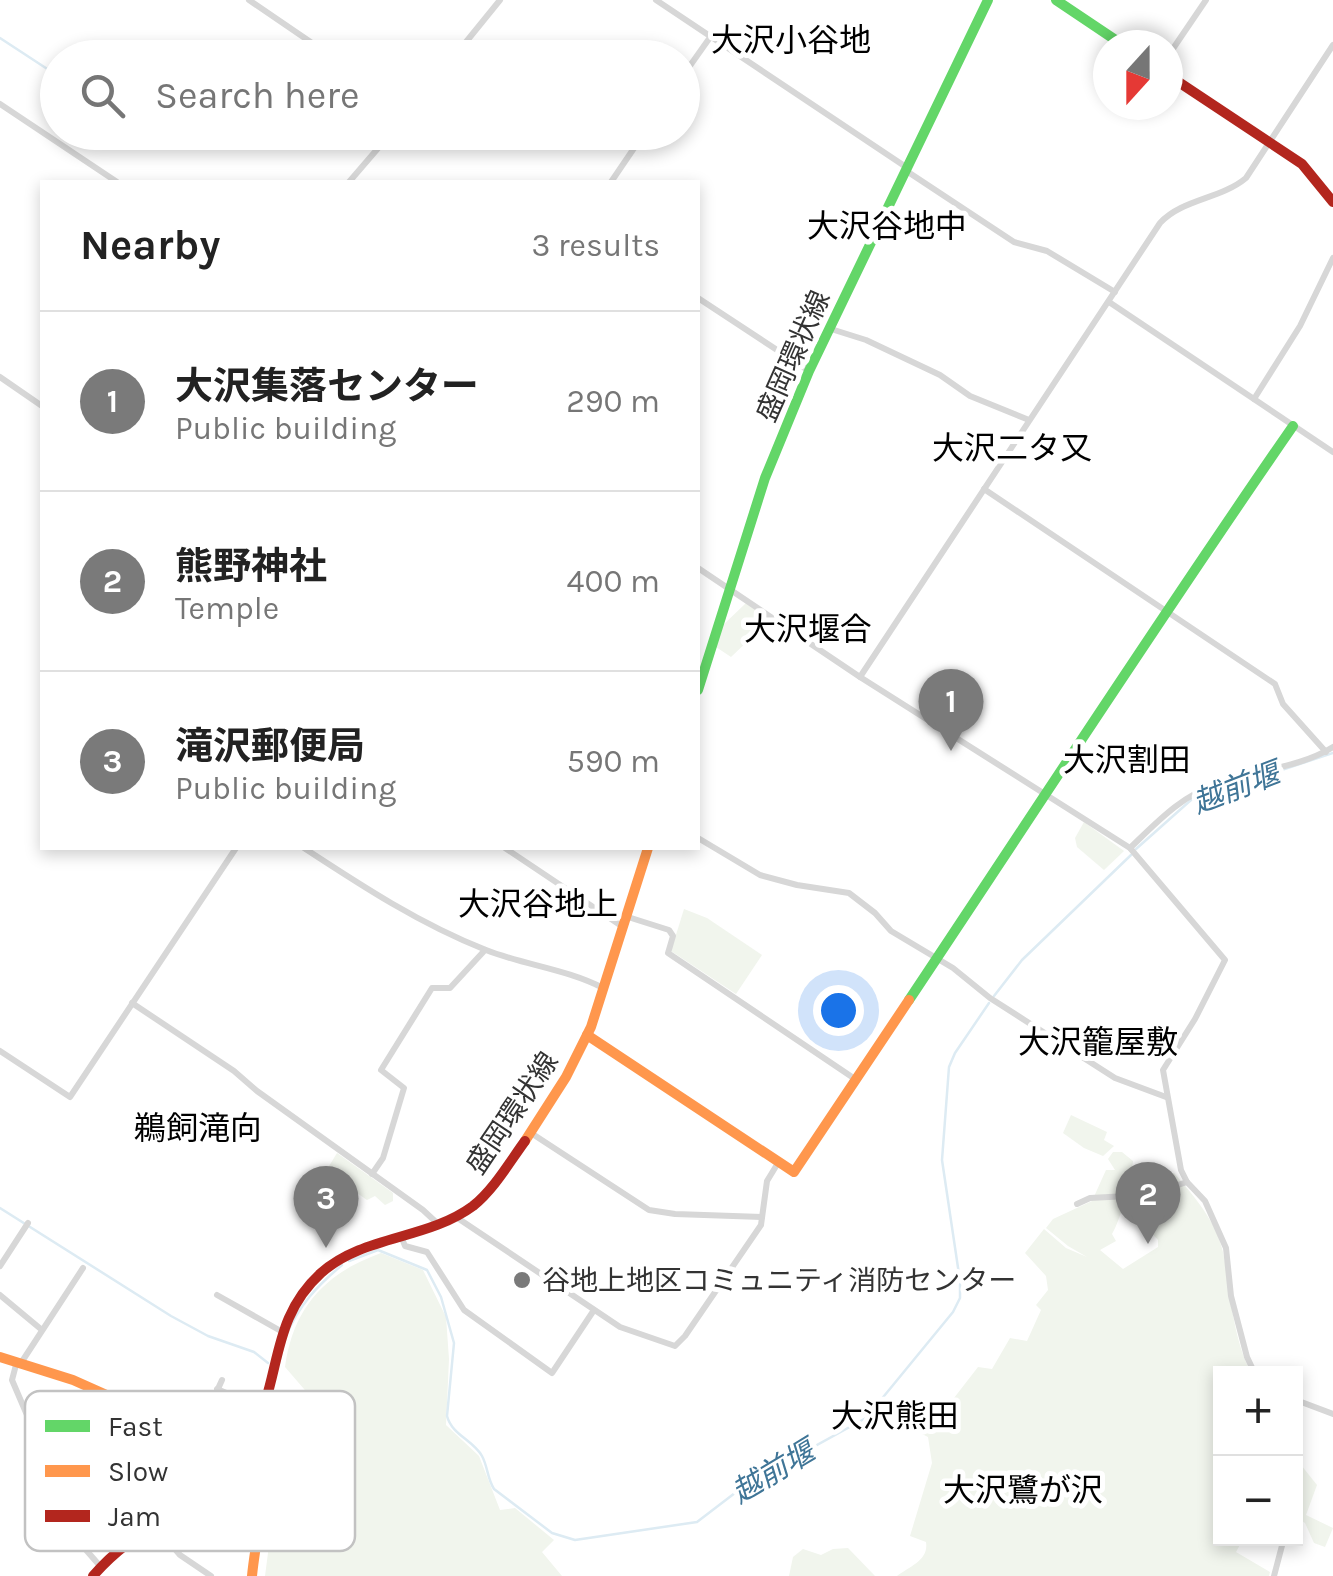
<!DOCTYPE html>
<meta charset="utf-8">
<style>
:root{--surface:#fff;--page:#f2f2f2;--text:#222;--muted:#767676;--line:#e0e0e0;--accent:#7a7a7a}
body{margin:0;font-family:Karla,"Noto Sans JP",sans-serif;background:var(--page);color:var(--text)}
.controls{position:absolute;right:30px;bottom:30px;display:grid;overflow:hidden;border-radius:0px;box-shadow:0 5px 15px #0003}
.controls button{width:90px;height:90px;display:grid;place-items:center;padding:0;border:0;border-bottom:2px solid var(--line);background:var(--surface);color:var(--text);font:50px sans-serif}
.compass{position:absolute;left:1093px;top:30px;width:90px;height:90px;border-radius:50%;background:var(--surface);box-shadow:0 5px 15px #0003;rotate:201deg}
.you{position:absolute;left:838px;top:1010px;width:35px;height:35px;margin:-25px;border:8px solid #fff;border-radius:50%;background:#1a73e8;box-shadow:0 0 0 15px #1a73e833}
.badge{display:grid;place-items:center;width:65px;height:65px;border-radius:50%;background:var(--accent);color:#fff;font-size:32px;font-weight:700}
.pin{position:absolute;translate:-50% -82px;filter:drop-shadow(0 2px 5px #0008)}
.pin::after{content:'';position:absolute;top:52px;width:35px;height:30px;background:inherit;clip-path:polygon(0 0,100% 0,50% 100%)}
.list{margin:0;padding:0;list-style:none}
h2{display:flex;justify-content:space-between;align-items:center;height:130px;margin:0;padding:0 40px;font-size:42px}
h2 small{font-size:32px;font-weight:400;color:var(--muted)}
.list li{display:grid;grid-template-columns:65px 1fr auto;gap:30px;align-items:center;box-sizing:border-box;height:180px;padding:0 40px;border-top:2px solid var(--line)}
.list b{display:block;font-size:38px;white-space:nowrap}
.list p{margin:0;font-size:32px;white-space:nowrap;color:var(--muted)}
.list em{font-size:32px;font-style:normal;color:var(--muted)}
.icon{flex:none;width:55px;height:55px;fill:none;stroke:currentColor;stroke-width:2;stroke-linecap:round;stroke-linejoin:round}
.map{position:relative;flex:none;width:1333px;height:1576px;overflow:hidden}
.search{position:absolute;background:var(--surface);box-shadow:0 5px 15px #0003;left:40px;top:40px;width:660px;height:110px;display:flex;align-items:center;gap:25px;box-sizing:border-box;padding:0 35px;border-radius:55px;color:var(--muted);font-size:38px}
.panel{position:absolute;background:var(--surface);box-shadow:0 5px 15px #0003;left:40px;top:180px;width:660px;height:670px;border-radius:0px}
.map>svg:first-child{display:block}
.green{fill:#f1f5ed;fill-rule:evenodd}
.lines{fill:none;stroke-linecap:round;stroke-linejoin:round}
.stream{stroke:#ddebf3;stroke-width:2.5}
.street{stroke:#d7d7d7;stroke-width:6}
.fast{stroke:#63d668;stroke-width:10}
.slow{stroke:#ff974d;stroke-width:10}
.jam{stroke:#b3261e;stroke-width:10}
.poi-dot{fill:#7a7a7a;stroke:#fff;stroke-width:4}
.labels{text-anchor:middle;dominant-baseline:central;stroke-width:10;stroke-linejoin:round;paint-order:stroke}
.street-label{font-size:28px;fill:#333;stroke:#fff}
.poi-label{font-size:28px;fill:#333;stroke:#fff;text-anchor:start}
.water-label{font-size:30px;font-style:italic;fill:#3f7597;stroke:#fff}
.quarter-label{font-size:32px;fill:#000;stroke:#fff}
.key{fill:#fff;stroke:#c2c2c2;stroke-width:2.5}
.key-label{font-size:28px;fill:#333}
</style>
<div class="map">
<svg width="1333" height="1576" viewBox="0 0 1333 1576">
<rect width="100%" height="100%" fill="#fff"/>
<!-- green -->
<g class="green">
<path d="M746,603L771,619L731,657L716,647L721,627Z"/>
<path d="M1084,822L1124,851L1104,870L1077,847L1075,838Z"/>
<path d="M684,909L707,918L762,955L736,994L671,951Z"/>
<path d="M1071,1115L1107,1132L1104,1140L1114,1146L1103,1156L1084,1148L1063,1133Z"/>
<path d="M1113,1152H1122L1133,1161L1132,1170L1142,1177L1174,1173C1194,1196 1216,1221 1223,1252C1231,1294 1232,1335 1251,1373L1220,1374V1538L1243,1539L1236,1552L1270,1572L1269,1576H897C910,1566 929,1560 926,1542L910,1536L932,1463L928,1437L918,1432L921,1422L947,1407L978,1367L992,1369L1010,1338L1027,1341L1041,1310L1036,1305L1048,1290L1046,1276L1025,1253L1044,1229L1066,1248L1087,1257L1068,1246L1046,1228L1053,1219L1092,1201L1106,1170H1115L1108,1159ZM1132,1190L1133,1192L1124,1213C1139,1219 1148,1228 1158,1240V1247L1123,1269L1100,1250L1116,1241L1112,1234C1121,1219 1122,1201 1132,1190Z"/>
<path d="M337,1153L393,1193V1201L385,1205L375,1196L367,1200L326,1171Z"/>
<path d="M381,1253L423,1270L446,1317L449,1359L446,1425L479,1456L500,1510L515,1508L554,1540L542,1552L562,1576H265L275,1499L316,1487L329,1446V1418L285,1367C293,1308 325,1273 381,1253Z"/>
<path d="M1297,1460L1317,1485L1306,1515L1333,1528L1325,1547L1314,1543L1305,1523L1296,1517Z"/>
<path d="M848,1548L875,1576H789L793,1557L803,1549L821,1555L833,1549Z"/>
</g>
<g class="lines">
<!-- stream -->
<g class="stream">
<path d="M0,38L58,76"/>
<path d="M142,132L148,137"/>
<path d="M1136,849L1191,800L1333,753"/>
<path d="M994,996L1022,960L1131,855"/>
<path d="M0,1208L171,1316L208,1336L254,1352L268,1363"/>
<path d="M349,1261L378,1250L427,1270L441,1297L454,1343L447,1416C452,1435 473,1440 482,1456C488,1467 487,1478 494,1489L552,1533L575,1540L697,1522L748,1483L866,1418L953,1312L960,1298V1281L942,1160L949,1067L955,1053L989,1003"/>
<path d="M286,1336C299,1305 317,1286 342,1265"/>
<path d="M279,1363L284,1343"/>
</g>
<!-- street -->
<g class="street">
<path d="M249,0L334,58"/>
<path d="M656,0L906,167"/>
<path d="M1168,56L1206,0"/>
<path d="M453,58L500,0"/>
<path d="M682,77L711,36"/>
<path d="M0,104L117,182"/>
<path d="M905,170L1014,242L1047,251L1115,292"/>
<path d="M349,182L392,132"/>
<path d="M611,182L645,132"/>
<path d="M698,298L809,371"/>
<path d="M1109,302L1333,452"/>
<path d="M831,329L866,340L940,375L970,396L1029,420"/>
<path d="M0,377L42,406"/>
<path d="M1254,399L1300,326L1333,258"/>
<path d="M984,489L1275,684L1283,704L1326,752"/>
<path d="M698,568L860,677L1130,848L1225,960L1195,1019L1163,1070L1181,1170L1187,1182L1205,1201L1226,1248L1231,1296L1247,1357L1255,1374"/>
<path d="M860,677L1160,223C1182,199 1221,199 1246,178L1333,45"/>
<path d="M698,838L760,875L797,885L849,893L875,913L891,931L953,968L990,998L1115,1078L1166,1097"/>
<path d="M304,848C362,886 420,924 486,950C524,965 566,969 603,988"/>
<path d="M505,848L623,927"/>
<path d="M1130,848C1157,822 1182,795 1219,783C1256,770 1299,768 1333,747"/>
<path d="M628,917L669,930L673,936L668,953L855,1079"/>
<path d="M132,1003L234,1071L257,1091L423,1210L437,1223"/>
<path d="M0,1051L70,1097L236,848"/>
<path d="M531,1133L649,1210L675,1214L762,1217"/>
<path d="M372,1174L383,1158L404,1088L381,1070L432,988H450L485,950"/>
<path d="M1077,1204L1090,1198L1147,1195L1187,1182"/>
<path d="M456,1217L620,1327L675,1346L685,1336L761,1225L767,1181L778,1163"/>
<path d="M401,1236L405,1246L427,1252L464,1310L552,1373L594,1310"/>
<path d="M0,1266L28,1223"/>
<path d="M0,1295L42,1330"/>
<path d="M217,1295L279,1330"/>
<path d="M17,1361L12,1380L51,1471L53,1512L100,1566"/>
<path d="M21,1363L83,1268"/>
<path d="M217,1389L262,1408"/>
<path d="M1296,1400L1333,1414"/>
<path d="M197,1435L222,1380"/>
<path d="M156,1527L180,1555L211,1576"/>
<path d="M1274,1576L1284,1538"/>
</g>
<!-- fast -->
<g class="fast">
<path d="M1056,0L1123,45"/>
<path d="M698,690L765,478L809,371L988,0"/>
<path d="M909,1000C1037,808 1162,615 1293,426"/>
</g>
<!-- slow -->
<g class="slow">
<path d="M587,1035L794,1172L909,1000"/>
<path d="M525,1141L566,1077L591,1027L648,848"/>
<path d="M0,1357L73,1380L239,1454C272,1490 256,1532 252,1576"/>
</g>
<!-- jam -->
<g class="jam">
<path d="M1168,75L1302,164L1333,202"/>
<path d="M93,1576C142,1518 209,1508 250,1437C283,1380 268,1321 321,1273C364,1235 427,1240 473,1206C494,1189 509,1163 525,1141"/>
</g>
</g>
<!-- markers -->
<circle class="poi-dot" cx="522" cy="1280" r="10"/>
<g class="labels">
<!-- street labels -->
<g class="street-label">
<text transform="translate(793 356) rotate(-66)">盛岡環状線</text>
<text transform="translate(512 1113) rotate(-56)">盛岡環状線</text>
</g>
<!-- poi labels -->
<g class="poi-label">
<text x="542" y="1280">谷地上地区コミュニティ消防センター</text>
</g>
<!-- water labels -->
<g class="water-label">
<text transform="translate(1236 788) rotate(-21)">越前堰</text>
<text transform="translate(773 1472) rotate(-31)">越前堰</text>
</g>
<!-- quarter labels -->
<g class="quarter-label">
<text x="791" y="40">大沢小谷地</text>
<text x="887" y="226">大沢谷地中</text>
<text x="1012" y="448">大沢二タ又</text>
<text x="808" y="629">大沢堰合</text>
<text x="1127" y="760">大沢割田</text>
<text x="538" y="904">大沢谷地上</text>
<text x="1098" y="1042">大沢籠屋敷</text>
<text x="198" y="1128">鵜飼滝向</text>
<text x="895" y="1416">大沢熊田</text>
<text x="1023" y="1490">大沢鷺が沢</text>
</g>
</g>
<!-- legend -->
<rect x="25" y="1391" width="330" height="160" rx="15" class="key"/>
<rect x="45" y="1420" width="45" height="12" fill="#63d668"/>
<rect x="45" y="1465" width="45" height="12" fill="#ff974d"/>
<rect x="45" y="1510" width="45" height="12" fill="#b3261e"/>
<g class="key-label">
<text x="108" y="1436">Fast</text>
<text x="108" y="1481">Slow</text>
<text x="108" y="1526">Jam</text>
</g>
</svg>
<div class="controls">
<button>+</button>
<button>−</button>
</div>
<svg class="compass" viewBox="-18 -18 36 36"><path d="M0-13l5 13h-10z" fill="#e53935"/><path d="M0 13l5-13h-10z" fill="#767676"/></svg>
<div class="you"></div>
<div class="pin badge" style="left:951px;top:751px">1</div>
<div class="pin badge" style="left:1148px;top:1244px">2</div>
<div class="pin badge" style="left:326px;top:1248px">3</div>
<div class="search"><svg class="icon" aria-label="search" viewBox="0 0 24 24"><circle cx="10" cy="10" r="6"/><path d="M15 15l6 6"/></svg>Search here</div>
<section class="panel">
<h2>Nearby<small>3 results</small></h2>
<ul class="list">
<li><span class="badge">1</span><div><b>大沢集落センター</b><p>Public building</p></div><em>290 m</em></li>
<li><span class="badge">2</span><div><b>熊野神社</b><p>Temple</p></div><em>400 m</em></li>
<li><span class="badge">3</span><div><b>滝沢郵便局</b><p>Public building</p></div><em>590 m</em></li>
</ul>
</section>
</div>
